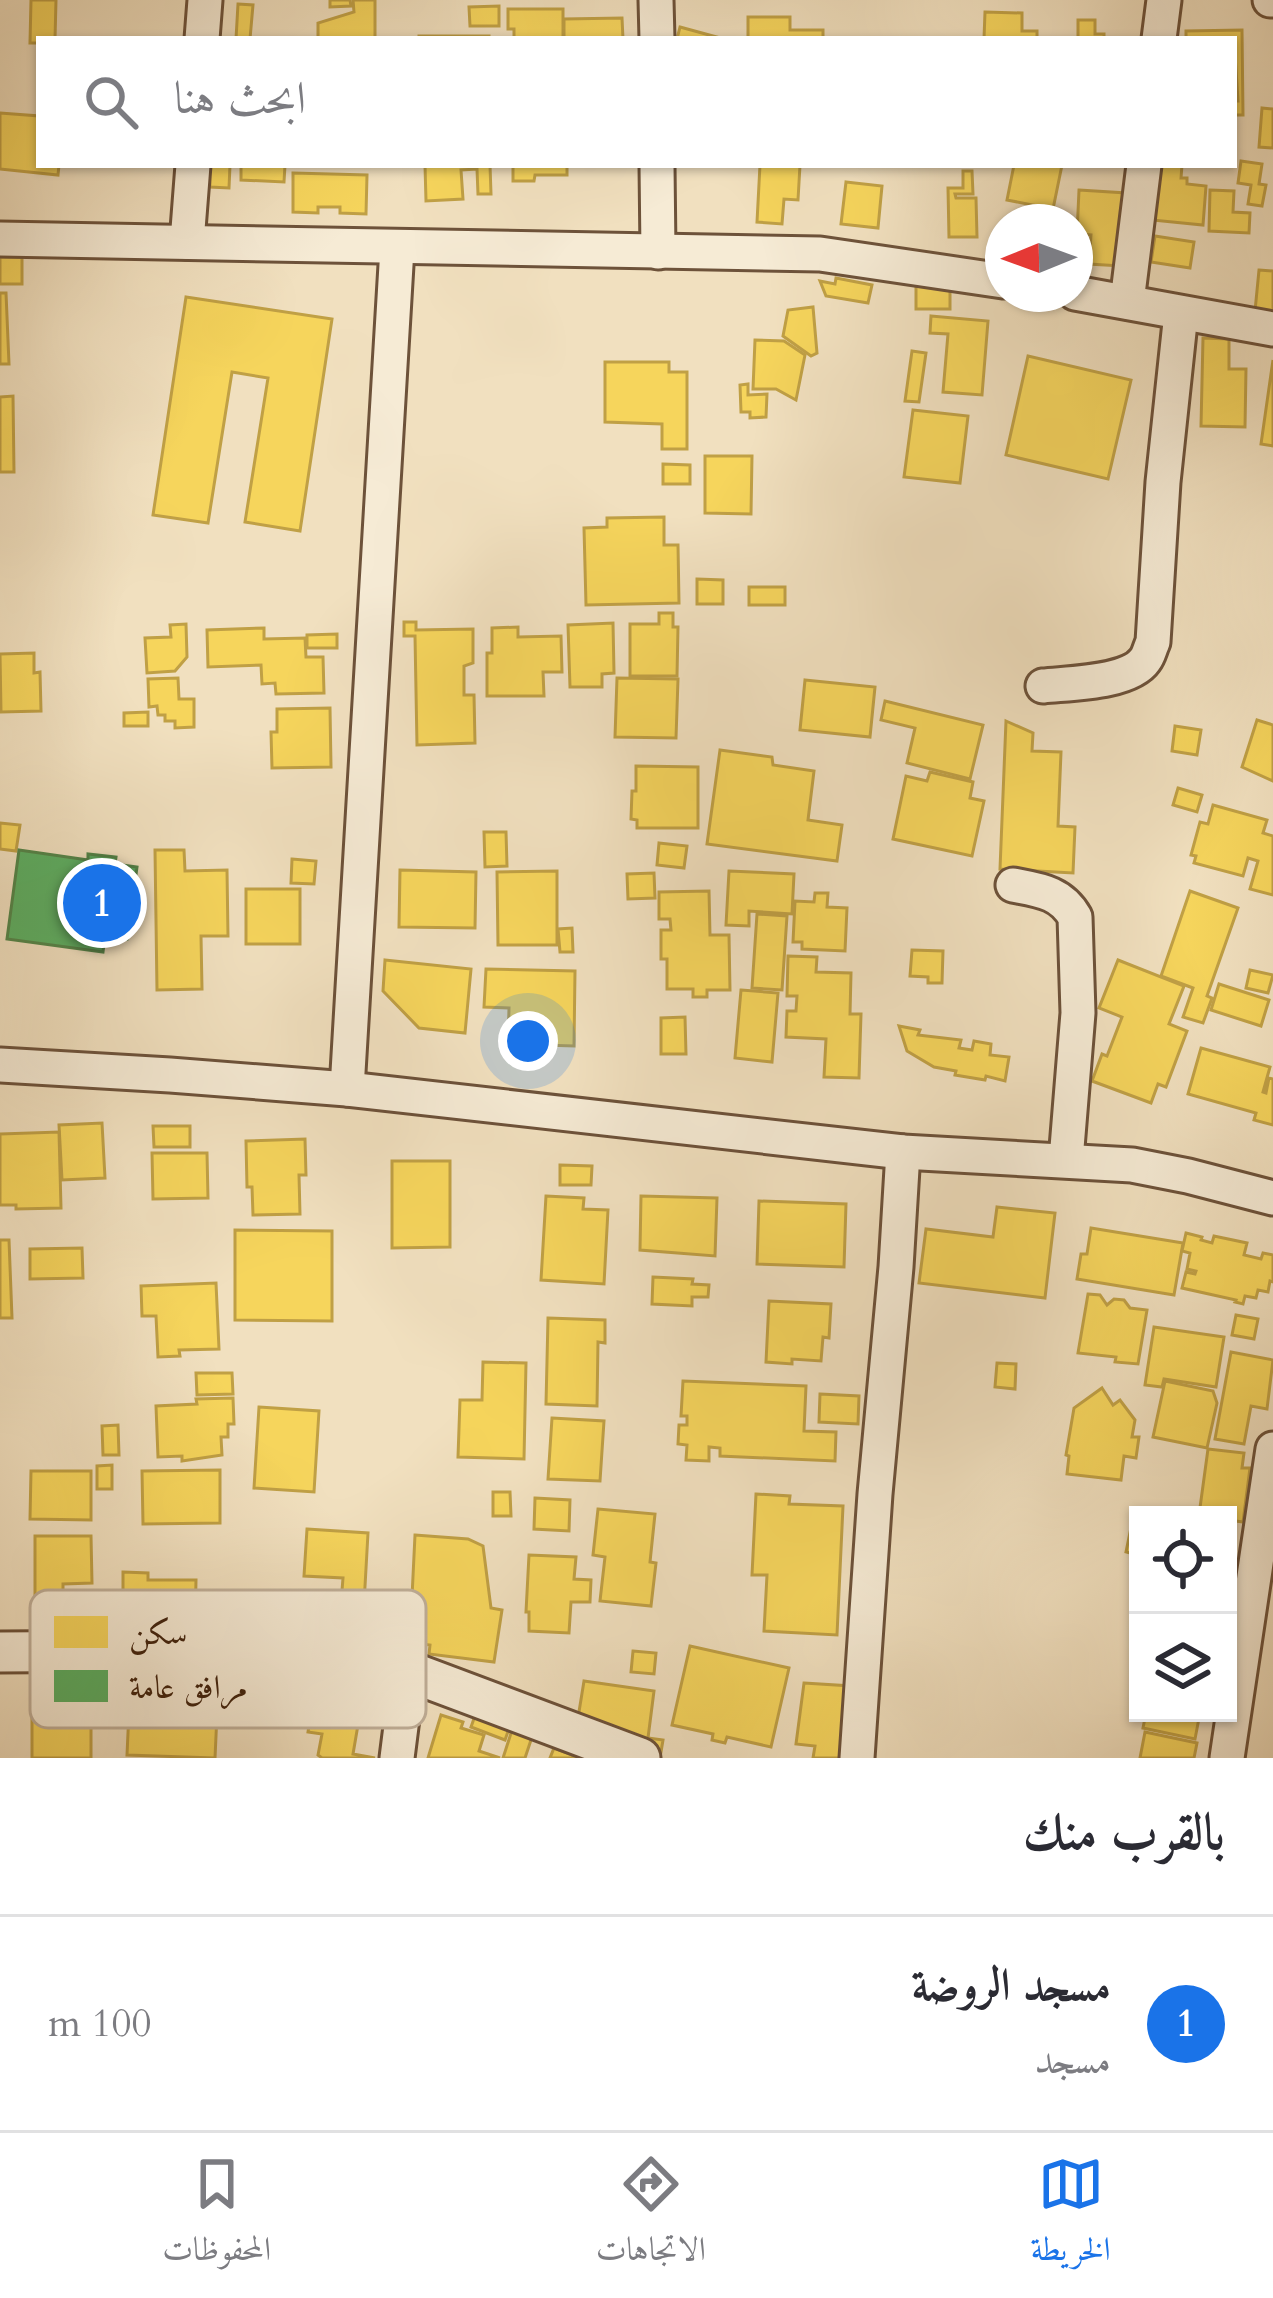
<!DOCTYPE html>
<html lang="ar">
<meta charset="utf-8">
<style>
:root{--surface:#fff;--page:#f2f2f3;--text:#2b2b33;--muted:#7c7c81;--line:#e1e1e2;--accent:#1a73e8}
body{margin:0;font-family:Cardo,Amiri,serif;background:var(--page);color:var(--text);direction:rtl}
.controls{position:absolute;right:36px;bottom:36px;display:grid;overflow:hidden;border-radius:0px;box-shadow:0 3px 9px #0004}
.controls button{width:108px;height:108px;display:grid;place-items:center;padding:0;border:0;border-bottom:3px solid var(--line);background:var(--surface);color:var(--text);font:60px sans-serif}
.compass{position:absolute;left:985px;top:204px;width:108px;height:108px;border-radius:50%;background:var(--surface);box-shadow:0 3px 9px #0004;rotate:269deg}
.you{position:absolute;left:528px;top:1041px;width:42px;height:42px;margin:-30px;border:9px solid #fff;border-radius:50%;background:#1a73e8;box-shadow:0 0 0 18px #1a73e833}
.badge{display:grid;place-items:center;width:78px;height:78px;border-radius:50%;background:var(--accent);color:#fff;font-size:39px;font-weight:700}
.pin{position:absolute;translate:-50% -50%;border:6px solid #fff;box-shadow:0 3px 12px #0006}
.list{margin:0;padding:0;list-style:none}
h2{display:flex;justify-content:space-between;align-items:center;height:156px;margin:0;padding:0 48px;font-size:51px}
h2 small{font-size:39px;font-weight:400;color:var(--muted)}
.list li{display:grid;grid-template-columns:78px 1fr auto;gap:36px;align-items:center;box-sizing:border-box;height:216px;padding:0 48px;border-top:3px solid var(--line)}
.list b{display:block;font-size:45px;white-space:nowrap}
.list p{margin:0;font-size:39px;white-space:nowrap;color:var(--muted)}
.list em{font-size:39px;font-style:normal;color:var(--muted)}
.icon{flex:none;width:66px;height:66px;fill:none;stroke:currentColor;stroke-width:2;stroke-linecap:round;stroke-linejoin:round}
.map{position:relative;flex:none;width:1273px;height:1758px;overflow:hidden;direction:ltr}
.search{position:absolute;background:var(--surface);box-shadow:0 3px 9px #0004;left:36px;right:36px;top:36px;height:132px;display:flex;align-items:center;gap:30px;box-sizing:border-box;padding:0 42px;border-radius:0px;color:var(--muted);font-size:45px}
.sheet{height:372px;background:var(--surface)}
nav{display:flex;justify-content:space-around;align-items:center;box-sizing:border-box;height:168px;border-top:3px solid var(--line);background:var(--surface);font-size:33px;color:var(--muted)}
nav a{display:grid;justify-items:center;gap:6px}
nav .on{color:var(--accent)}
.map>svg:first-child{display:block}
.homes{fill:#f6d55c;stroke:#c0a045;stroke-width:3}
.public{fill:#5aae61;stroke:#528448;stroke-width:3}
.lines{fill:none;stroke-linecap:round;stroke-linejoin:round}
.minor-casing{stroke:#6d523a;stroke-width:39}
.tertiary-casing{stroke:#6d523a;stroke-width:45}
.minor{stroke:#f6ebd5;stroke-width:33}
.tertiary{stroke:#f6ebd5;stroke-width:39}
.key{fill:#f6ebd5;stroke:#c0af99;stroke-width:3}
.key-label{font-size:33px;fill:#41230e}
</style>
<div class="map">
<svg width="1273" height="1758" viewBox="0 0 1273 1758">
<rect width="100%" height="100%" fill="#f1e0bf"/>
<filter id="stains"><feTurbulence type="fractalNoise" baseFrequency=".00167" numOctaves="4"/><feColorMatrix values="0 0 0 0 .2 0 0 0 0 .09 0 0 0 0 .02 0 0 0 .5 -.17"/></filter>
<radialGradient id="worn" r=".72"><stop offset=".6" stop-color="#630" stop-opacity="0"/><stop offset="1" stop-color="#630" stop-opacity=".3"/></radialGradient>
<!-- homes -->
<g class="homes">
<path d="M31,0H56L55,39H39V43H30Z"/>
<path d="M330,0H350L351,6L330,7Z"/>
<path d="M353,0H375V39H318V23L354,12Z"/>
<path d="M238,4L253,5L250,39H236Z"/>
<path d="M499,6V26H470L469,7Z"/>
<path d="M508,9H563V39H514V29H508Z"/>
<path d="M985,12L1022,13V31H1037V39H984Z"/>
<path d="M748,17H790V30H823V39H748Z"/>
<path d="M622,18L623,39H564V19Z"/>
<path d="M1078,20H1095V34H1104V39H1078Z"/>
<path d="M680,27L724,39H677Z"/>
<path d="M1242,30L1243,115H1234V101H1238L1234,39H1186V31Z"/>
<rect x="419" y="36" width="70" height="3"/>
<path d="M1262,108L1273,109V148L1259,147Z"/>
<path d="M0,113L39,116V165H59L58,175L0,169Z"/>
<path d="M1241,161L1262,164L1259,184L1266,185L1262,206L1248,204L1251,185L1238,183Z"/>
<path d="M209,165H230L229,188L210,187Z"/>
<path d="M241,165H285L284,182L241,180Z"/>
<path d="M425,165H490L491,194H478L477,169L461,170L463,199L426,201Z"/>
<path d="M513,165H567V175H535L534,181H513Z"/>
<path d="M760,165H800L798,200L784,199L782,224L757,222Z"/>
<path d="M1014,165H1062L1053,209L1007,200Z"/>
<path d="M1147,165H1182L1181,178H1187V184L1206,186L1203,225L1142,219Z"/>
<path d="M963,171H972L973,194H955L956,198H976L977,237H949L948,188H963Z"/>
<path d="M293,173L367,175L366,214L340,213V207H318V213L293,212Z"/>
<path d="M846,182L882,186L878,228L841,224Z"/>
<path d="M1079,190L1126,193L1121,266L1089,264L1091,235L1077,234Z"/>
<path d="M1210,190L1234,191L1233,212L1250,213L1249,233L1209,231Z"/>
<path d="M1155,236L1194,242L1190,268L1151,262Z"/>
<rect x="0" y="257" width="22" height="27"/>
<path d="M1259,270L1273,271V312L1255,311Z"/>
<path d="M836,278L872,285L868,303L826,296L820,281L835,284Z"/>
<path d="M916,278L950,279V309H916Z"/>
<path d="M0,293H6L9,364H0Z"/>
<path d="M186,297L332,319L300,531L245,522L268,378L232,372L208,523L153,515Z"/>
<path d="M813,307L817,353L811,356L783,336L788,310Z"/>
<path d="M931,316L988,321L982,395L943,392L948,334L930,333Z"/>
<path d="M1203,338L1229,339V369H1246L1245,427L1201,426Z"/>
<path d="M755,340L784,341L805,355L796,400L776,389H753Z"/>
<path d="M912,351L926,353L919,402L905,401Z"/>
<path d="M1028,356L1131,380L1108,479L1006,455Z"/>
<path d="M1273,360V446L1261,444Z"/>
<path d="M605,362H669V372H687V449H662V424L605,422Z"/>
<path d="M748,384V395L767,394L766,417L750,418V412H741L740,385Z"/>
<path d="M13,396L14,472H0V397Z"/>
<path d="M913,410L968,416L960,483L904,477Z"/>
<path d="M705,456H752L751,514L705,513Z"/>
<path d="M663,464L690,465V484H663Z"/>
<path d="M664,517V545H678L679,603L586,605L584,528L607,527V518Z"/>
<path d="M697,579L723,580V604H697Z"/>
<rect x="749" y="587" width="36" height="18"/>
<path d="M659,613H673V627H678L677,676H630V624H659Z"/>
<path d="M404,622H416V630L473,629V663L464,666V695H474L475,743L417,745L415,636H404Z"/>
<path d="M613,623L614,673L602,674V687H570L568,625Z"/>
<path d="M186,624L187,657L175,671L147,673L145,638L171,637L170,625Z"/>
<path d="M518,627V637L561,636L562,672H543L544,696H487V653H492V628Z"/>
<path d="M264,628V639L305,638L306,657H323L324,693L276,694L275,683L262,684L261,665L208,667L207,630Z"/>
<path d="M337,634V648H307V635Z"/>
<path d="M34,653V673L40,672L41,711L1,712L0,654Z"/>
<path d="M178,678L179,699H194V727L175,728V721H165V715H158L157,706L149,707L148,679Z"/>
<path d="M617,678L678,679L676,738L615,737Z"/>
<path d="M805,680L875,687L870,737L800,730Z"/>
<path d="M885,701L983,725L970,779L907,763L915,728L881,720Z"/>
<path d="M330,708L331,767L272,768L271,732H277V709Z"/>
<path d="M148,712V726H124V713Z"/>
<path d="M1257,720L1273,725V781L1242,767Z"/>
<path d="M1006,721L1033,733L1032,751L1061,752L1058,826L1075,827L1073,873L1000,869Z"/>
<path d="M1175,726L1201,730L1197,755L1172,751Z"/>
<path d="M720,750L772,757L773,765L814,771L808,820L842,825L837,861L707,844Z"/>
<path d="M636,766L698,767V828H637V820L631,819L632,791H636Z"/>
<path d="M930,772L973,782L970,798L984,801L972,856L893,839L906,776L927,781Z"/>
<path d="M1178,788L1202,795L1197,812L1173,805Z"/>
<path d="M1213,805L1267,820L1263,833L1273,836V895L1250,889L1258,861L1248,858L1243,876L1194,863L1196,856L1191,855L1200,822L1208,824Z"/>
<path d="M0,823L20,825L16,851L0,849Z"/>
<path d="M484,832H506L507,866L485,867Z"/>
<path d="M659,843L687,846L684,868L657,865Z"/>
<path d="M155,850H184L185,871L227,870L228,936H201L202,989L157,990Z"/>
<path d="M292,859L316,861L314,884L291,883Z"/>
<path d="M400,870L476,872L475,928L399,927Z"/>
<path d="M557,871V945H498L497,872Z"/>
<path d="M729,871L794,874L792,914L749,911V926L726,925Z"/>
<path d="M654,873L655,898L628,899L627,874Z"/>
<rect x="246" y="889" width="54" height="55"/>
<path d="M709,891L710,935H729L730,990H707V997H693V989H667V959H661V930H671L670,919H659V892Z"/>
<path d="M1190,891L1238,908L1207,996L1212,998L1203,1023L1183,1017L1193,988L1161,976Z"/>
<path d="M815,893H828L827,907L847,908L845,951L802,949V942H793L795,901L814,902Z"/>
<path d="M757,914L787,916L782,990L752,988Z"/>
<path d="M572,928L573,952H560L558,929Z"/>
<path d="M912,950L943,951L942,983H928V977L910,976Z"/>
<path d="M788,956L817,957L816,972L851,973L850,1014H861L859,1078L824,1077L826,1039L786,1037L787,1011H796L797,996H787Z"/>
<path d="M385,960L471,969L465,1033L419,1028L383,991Z"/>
<path d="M1118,960L1184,986L1169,1024L1187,1031L1166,1087L1158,1084L1151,1103L1092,1081L1102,1054L1107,1056L1122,1017L1099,1008Z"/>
<path d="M486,969L575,971L574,1046L508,1044L509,1008L484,1007Z"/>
<path d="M1250,970L1273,975L1268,993L1246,988Z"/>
<path d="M1219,984L1269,1000L1261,1026L1211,1010Z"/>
<path d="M741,990L778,993L772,1062L735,1058Z"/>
<path d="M685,1017L686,1054H661V1018Z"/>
<path d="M899,1026L920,1030L918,1035L961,1040L959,1048L972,1050L974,1041L991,1044L990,1055L1009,1057L1005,1081L986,1076L985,1080L955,1075L956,1071L934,1067L907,1051Z"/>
<path d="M1201,1048L1270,1067L1263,1092L1266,1093L1269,1078L1273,1079V1125L1254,1120L1256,1113L1188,1094Z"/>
<path d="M102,1123L105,1178L62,1180L59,1125Z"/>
<path d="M153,1126H190V1147H154Z"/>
<path d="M59,1132L61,1208L16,1209V1205H0V1134Z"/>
<path d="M305,1139L306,1175H299L300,1214L253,1215L252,1187H247L246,1141Z"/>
<path d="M152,1153H207L208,1198L153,1199Z"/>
<path d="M392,1161H450V1247L392,1248Z"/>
<path d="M560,1165L592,1166L591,1185H560Z"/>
<path d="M546,1196L584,1198L583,1209L608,1210L604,1284L541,1280Z"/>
<path d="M641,1196L717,1198L715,1256L640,1250Z"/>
<path d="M759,1201L846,1204L844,1267L757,1264Z"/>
<path d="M997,1207L1055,1213L1045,1298L919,1283L926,1229L993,1237Z"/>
<path d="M1091,1228L1183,1243L1174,1295L1077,1279L1081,1254H1087Z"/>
<path d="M235,1230L332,1231V1321L235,1320Z"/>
<path d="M1186,1233L1202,1237L1201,1240L1212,1243L1214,1236L1247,1243L1244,1255L1261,1259L1263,1253L1273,1255V1282L1270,1281L1268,1292L1258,1290L1256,1298L1245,1296L1243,1304L1235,1302L1236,1300L1182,1288L1186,1272L1195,1274L1196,1271L1187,1269L1190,1253L1182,1251Z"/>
<path d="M0,1240H9L12,1318H0Z"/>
<path d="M82,1248L83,1278L30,1279V1249Z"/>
<path d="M653,1277L693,1279L692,1284L709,1285L708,1297H692V1306L652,1304Z"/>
<path d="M216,1283L219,1349L179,1350L180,1356L158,1357L156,1316H142L141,1286Z"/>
<path d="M1088,1294L1100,1295L1107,1305L1114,1299L1124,1300L1130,1308L1147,1310L1138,1364L1115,1362L1116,1357L1078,1353Z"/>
<path d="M769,1301L831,1304L829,1338L823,1337L821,1361L792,1359V1364L766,1362Z"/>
<path d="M1236,1315L1258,1319L1254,1339L1232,1335Z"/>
<path d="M548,1318L605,1320V1343L598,1342L597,1406L546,1404Z"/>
<path d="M1154,1327L1224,1337L1216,1387L1164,1379L1162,1387L1145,1385Z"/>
<path d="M1231,1352L1273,1360L1267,1409L1251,1406L1244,1444L1215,1439Z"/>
<path d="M483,1362L526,1363L524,1459L458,1457L460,1400H482Z"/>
<path d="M997,1363L1016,1364L1015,1389L995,1387Z"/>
<path d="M196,1373H232L233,1394L197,1395Z"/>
<path d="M683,1381L806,1386L804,1431L836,1432L835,1461L720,1456V1448L709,1447V1461L686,1460L687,1445L678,1444L679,1425H687V1416H681Z"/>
<path d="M1165,1381L1213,1391L1217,1403L1207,1448L1153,1437Z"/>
<path d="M1102,1388L1113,1405L1120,1400L1135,1420L1132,1437H1139L1136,1458L1124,1456L1121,1480L1067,1474L1069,1456L1066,1455L1074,1408Z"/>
<path d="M820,1394L859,1396L858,1424L819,1422Z"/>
<path d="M233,1398L234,1424H228V1437H221L222,1455L182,1461V1456L158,1457L156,1406L197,1404L196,1399Z"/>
<path d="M259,1407L319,1411L314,1492L254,1488Z"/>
<path d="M552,1418L604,1421L600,1481L548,1479Z"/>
<path d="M118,1425L119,1455H103L102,1426Z"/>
<path d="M1208,1449L1244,1453L1242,1468H1250L1243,1522L1228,1520V1515H1199Z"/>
<path d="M112,1465V1489H97V1466Z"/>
<path d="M220,1470V1523L143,1524L142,1471Z"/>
<path d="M31,1471H91V1520L30,1519Z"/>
<path d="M493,1492H510L511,1516H493Z"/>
<path d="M756,1494L790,1496L789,1504L843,1506L837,1635L764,1631L767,1575H752Z"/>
<path d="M535,1498L570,1500L569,1531L534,1529Z"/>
<path d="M598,1509L655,1514L650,1562L656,1563L651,1606L600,1601L605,1557L593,1555Z"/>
<path d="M1133,1518L1138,1519V1555L1126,1552Z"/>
<path d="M307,1529L368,1533L364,1604L341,1603L343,1578L304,1576Z"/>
<path d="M415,1535L468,1539L483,1546L491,1608L502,1610L494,1662L429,1654L430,1645L397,1641L399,1596L412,1597Z"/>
<path d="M35,1536H91L92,1583L63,1584V1631H35Z"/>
<path d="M529,1555L576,1557L574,1579L591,1580L590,1602H571L569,1633L529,1631V1612H526Z"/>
<path d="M123,1572L148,1573V1580H196L195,1628L115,1629L116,1592H123Z"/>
<path d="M690,1646L789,1668L771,1747L727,1737L725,1743L712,1740L713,1734L672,1725Z"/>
<path d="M633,1651L656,1653L654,1674L631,1672Z"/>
<path d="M330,1672L394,1682L387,1724L359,1719L353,1754L375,1758H322L318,1755L322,1734L308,1732L311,1713L323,1715Z"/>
<path d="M32,1676H113L112,1717H91V1758H32Z"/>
<path d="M584,1681L654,1691L648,1738L663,1740L661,1752L638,1748L597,1733L599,1721L578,1718Z"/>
<path d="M804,1683L851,1686L842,1758H813L815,1746L796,1744Z"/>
<path d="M130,1689L218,1692L215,1758L127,1755Z"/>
<path d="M477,1710L511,1723L505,1740L471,1727Z"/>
<path d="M1146,1713H1200L1195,1739L1143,1728Z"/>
<path d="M441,1715L463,1722L461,1728L484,1735L479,1751L500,1758H428Z"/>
<path d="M513,1727L533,1734L525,1758H503Z"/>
<path d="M1145,1732L1197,1743L1194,1758H1140Z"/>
<path d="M554,1748L580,1758H550Z"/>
</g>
<!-- public -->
<path class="public" d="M19,850L88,860V854L116,857L115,864L137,867L127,939L105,936L103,952L7,939Z"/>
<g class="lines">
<defs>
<g id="minor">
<path d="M656,0L657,39"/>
<path d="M1270,0H1273"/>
<path d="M202,39L205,0"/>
<path d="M1159,39L1164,0"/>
<path d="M657,165L658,252"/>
<path d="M0,239L820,254L1003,281"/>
<path d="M187,242L193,165"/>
<path d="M1075,293L1273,329"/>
<path d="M1127,302L1144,165"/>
<path d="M1043,686C1070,683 1129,683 1145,660C1149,655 1150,648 1153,642L1163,482L1181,313"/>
<path d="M1013,885C1039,890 1061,892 1075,917L1078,1013L1066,1160"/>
<path d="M0,1065L170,1075L347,1089L903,1152L1132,1165L1188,1176L1273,1198"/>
<path d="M347,1089L397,248"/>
<path d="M397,1758L408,1671"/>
<path d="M857,1758L875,1494L896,1267L903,1152"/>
<path d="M1227,1758L1273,1449"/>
</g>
<path id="tertiary" d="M0,1652L142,1651L375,1663L408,1671L640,1758"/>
</defs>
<!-- minor casing -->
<use href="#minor" class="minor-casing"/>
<!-- tertiary casing -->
<use href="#tertiary" class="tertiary-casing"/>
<!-- minor -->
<use href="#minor" class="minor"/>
<!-- tertiary -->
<use href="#tertiary" class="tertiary"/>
</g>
<!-- legend -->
<rect x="30" y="1590" width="396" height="138" rx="18" class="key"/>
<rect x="54" y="1616" width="54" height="32" fill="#f6d55c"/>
<rect x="54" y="1670" width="54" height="32" fill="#5aae61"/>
<g class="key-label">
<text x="129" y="1644">سكن</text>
<text x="129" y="1698">مرافق عامة</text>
</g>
<rect width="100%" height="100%" filter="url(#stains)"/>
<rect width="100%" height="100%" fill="url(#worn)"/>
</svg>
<div class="controls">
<button><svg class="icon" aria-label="locate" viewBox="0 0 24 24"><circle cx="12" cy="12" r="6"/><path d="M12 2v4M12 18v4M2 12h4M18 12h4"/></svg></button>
<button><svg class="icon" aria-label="layers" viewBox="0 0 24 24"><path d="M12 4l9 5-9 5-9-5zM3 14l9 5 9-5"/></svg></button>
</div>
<svg class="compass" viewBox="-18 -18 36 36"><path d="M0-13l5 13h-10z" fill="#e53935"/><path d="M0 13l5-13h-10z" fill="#7c7c81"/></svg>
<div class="you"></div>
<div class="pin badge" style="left:102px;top:903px">1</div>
<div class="search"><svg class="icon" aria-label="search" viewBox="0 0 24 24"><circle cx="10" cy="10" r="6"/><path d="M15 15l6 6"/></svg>ابحث هنا</div>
</div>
<section class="sheet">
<h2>بالقرب منك<small></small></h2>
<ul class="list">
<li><span class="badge">1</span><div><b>مسجد الروضة</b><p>مسجد</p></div><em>100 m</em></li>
</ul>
</section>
<nav>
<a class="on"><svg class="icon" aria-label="map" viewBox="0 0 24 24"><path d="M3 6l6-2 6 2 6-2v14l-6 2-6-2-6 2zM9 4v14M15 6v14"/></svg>الخريطة</a>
<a><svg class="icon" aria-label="directions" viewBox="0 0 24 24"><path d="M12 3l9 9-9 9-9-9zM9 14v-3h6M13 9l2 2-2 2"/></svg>الاتجاهات</a>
<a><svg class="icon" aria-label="saved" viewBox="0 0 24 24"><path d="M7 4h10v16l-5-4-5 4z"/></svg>المحفوظات</a>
</nav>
